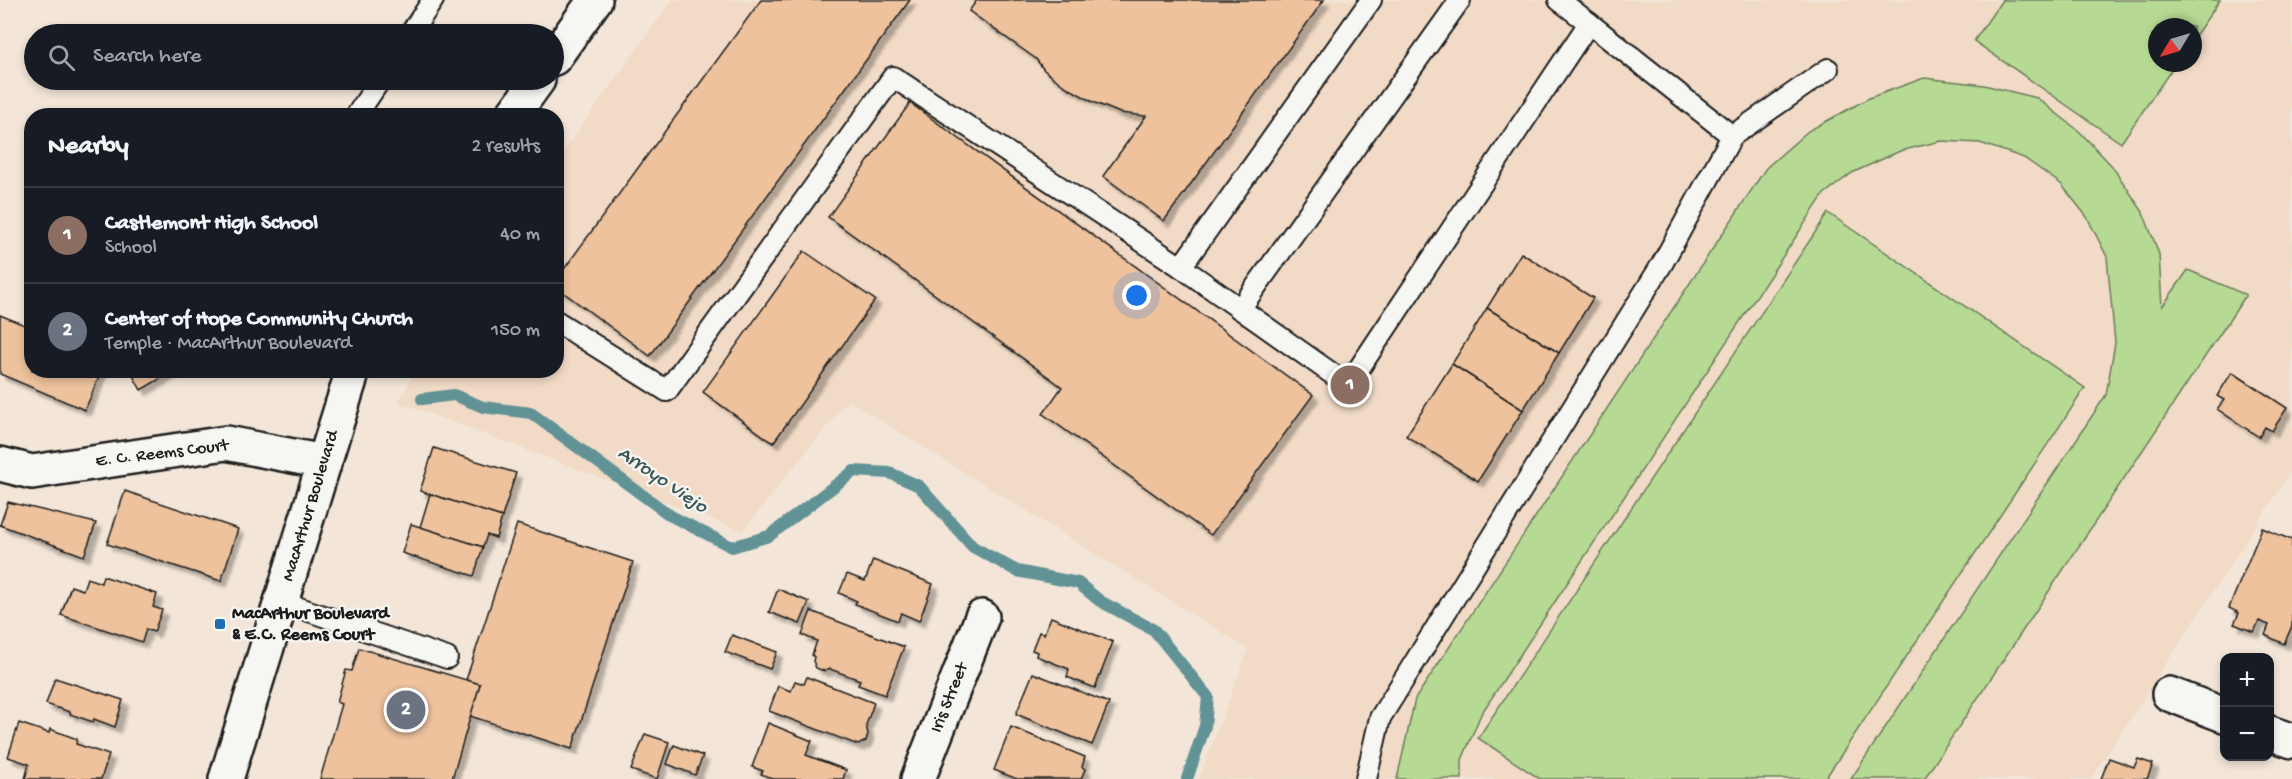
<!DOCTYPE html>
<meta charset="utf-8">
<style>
:root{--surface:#171b24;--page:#242831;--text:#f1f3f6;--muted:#9ea1a6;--line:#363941;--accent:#0f766e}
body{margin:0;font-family:"Gochi Hand",sans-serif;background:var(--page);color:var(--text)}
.controls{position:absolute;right:18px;bottom:18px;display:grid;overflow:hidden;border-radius:12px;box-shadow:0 3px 9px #0003}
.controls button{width:54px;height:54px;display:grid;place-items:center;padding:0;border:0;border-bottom:2px solid var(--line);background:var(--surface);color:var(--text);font:30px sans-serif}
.compass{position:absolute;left:2148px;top:18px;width:54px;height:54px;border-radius:50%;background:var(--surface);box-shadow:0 3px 9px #0003;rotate:232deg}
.you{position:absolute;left:1137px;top:296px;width:21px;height:21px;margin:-15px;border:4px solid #fff;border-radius:50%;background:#1a73e8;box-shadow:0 0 0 9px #1a73e833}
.badge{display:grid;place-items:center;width:39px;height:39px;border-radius:50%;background:var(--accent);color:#fff;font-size:20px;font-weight:700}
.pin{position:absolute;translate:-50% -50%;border:3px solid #fff;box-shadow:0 2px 6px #0006}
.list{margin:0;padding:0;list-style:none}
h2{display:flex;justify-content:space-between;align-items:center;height:78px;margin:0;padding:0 24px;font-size:26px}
h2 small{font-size:20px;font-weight:400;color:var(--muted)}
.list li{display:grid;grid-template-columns:39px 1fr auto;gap:18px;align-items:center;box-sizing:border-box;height:96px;padding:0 24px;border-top:2px solid var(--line)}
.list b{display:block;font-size:22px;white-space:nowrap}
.list p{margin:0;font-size:20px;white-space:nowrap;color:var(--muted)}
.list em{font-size:20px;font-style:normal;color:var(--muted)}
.icon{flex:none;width:33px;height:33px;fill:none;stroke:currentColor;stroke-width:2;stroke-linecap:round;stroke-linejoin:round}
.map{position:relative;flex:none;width:2292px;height:779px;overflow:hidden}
.search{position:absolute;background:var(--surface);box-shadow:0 3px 9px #0003;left:24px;top:24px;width:540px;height:66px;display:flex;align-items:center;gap:15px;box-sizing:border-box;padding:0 21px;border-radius:33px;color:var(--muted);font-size:22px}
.panel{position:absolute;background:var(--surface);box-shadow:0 3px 9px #0003;left:24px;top:108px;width:540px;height:270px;border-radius:24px}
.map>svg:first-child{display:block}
.built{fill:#f1dbc6;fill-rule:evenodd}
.green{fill:#b6da94;stroke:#697b58;stroke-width:1.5}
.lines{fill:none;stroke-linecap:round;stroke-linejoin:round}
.stream{stroke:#609296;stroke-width:12}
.building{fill:#edc29d;stroke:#1c1c1c;stroke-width:1.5;filter:url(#shadow)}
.lane-casing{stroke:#1c1c1c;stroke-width:24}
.street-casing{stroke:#1c1c1c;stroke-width:38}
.secondary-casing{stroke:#1c1c1c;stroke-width:38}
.lane{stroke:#f6f6f2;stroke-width:20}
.street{stroke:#f6f6f2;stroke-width:33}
.secondary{stroke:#f6f6f2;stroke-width:33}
.poi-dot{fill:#1f6fb2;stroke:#f6f6f2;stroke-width:2}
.labels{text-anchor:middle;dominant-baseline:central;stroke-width:4.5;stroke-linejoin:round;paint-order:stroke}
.street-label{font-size:18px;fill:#1c1c1c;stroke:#f6f6f2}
.poi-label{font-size:18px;font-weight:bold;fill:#1c1c1c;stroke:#f6f6f2;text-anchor:start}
.water-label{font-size:20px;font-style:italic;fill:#3e5759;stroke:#f6f6f2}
</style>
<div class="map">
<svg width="2292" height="779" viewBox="0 0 2292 779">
<defs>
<filter id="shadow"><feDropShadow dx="5.5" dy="5.5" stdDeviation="1.5" flood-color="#0004"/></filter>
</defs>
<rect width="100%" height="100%" fill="#f3e6d8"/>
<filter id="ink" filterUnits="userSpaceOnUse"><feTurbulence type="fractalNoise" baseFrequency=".0167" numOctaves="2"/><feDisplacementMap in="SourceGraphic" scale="12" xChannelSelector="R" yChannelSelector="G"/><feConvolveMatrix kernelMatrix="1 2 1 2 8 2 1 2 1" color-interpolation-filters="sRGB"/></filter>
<g filter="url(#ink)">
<!-- built -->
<path class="built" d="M672,0H2292V470L2091,779H1199L1248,649L848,400L743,531L398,402L416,371L556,370L557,160ZM2157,27H2193V63H2157Z"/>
<!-- green -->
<g class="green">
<path d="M2002,0H2220L2193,39V27H2157V63H2176L2121,143L1974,41Z"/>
<path d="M1924,78L1984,85L2037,98L2079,131L2112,166L2143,212L2159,254L2162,307L2188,270L2246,295L1924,779H1851L2106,395L2115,343L2107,257L2087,217L2061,184L2024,158L1980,143L1941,141L1900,151L1852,173L1824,194L1481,714L1462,760V779H1397L1415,699L1766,168L1808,131L1869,98Z"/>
<path d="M1828,213L2085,388L1825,779H1540L1478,738Z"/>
</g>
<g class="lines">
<!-- stream -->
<path class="stream" d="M422,399L454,395L483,407L531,413L671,516L732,547L769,536L854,471L890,473L919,486L973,547L1017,571L1078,583L1100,601L1154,630L1208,697L1205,726L1187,779"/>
</g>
<!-- building -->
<g class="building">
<path d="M761,0H910L650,356L556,287V280Z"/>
<path d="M977,0H1324L1164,221L1103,176L1146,116L1120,113L1093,102L1063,85L1044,70L1036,59L969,11Z"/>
<path d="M910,103L1313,395L1211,535L1043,414L1062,387L828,217Z"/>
<path d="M804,251L875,300L773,443L703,392Z"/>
<path d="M1521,253L1593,298L1559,353L1487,308Z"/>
<path d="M1487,308L1559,353L1523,410L1452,364Z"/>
<path d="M0,315L32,328V370H102L85,410L0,374Z"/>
<path d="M1452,364L1523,410L1478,481L1406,436Z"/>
<path d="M130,370H175L141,390Z"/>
<path d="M2232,372L2287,408L2272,431L2265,427L2259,437L2217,409L2224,400L2217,396Z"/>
<path d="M434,448L516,473L502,517L420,491Z"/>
<path d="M125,491L238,529L221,581L107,544Z"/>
<path d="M430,494L502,517L496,538L487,535L483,547L420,527Z"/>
<path d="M8,502L96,523L84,556L0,525Z"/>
<path d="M411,524L483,547L474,576L402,553Z"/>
<path d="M517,524L633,562L572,749L470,716L480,684L466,680Z"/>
<path d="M2262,528L2292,540V626L2284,644L2265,635L2269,625L2259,621L2254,632L2234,624L2239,613L2229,608Z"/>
<path d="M873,560L933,584L919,621L901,613L898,621L855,604L857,601L839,593L847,574L865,581Z"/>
<path d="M103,576L157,594L153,607L162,610L154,632L146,629L142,642L61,615L71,586L83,590L87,578L101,583Z"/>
<path d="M778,589L809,602L800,624L769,612Z"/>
<path d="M811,611L904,647L885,695L858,685L860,680L830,669L824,671L816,668L813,661L814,657L812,655L817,641L802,635Z"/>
<path d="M1051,617L1113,642L1095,688L1067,677L1069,669L1036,656L1037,652L1032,650L1039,632L1044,634Z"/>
<path d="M732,635L777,652L770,669L725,652Z"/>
<path d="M359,648L480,684L452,779H320L342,704L337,702L346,670L352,671Z"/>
<path d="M1033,673L1109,703L1092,745L1016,714Z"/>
<path d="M807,677L874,703L866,725L868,734L866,741L858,745L769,711L778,686L791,691L795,681L804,684Z"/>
<path d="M55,678L123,700L115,727L94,719L93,722L70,714V712L46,704Z"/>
<path d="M19,723L49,733L50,729L77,739L76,744L109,755L101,779H25L29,764L8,757Z"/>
<path d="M768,723L812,741L806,755L846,770L843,779H773L761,774L763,771L752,767Z"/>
<path d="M1011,727L1085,757L1082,767L1085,769L1081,779H1017L994,770Z"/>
<path d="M645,734L669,742L657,779L631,770Z"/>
<path d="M674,745L703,756L695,775L667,764Z"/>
<path d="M2109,758L2134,767L2138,759L2153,764L2147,779H2101Z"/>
</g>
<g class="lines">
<defs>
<g id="lane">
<path d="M1559,0L1589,23"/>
<path d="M410,34L433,0"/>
<path d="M356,116L380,80"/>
<path d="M1181,267L1348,385L1589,23L1732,136L1828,69"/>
<path d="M1240,309L1460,0"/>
<path d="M556,321L667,391L893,77L1181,267L1371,0"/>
<path d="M282,602L447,658"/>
<path d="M1366,779L1380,718L1662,264L1732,136"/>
</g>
<g id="street">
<path d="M0,464L32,472L226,443L324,462"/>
<path d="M2169,694L2224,715"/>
<path d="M2270,733L2292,741"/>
<path d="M918,779L982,617"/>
</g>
<g id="secondary">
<path d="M554,58L595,0"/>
<path d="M512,116L538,80"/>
<path d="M226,779L353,370"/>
</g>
</defs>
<!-- lane casing -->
<use href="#lane" class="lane-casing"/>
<!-- street casing -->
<use href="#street" class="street-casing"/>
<!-- secondary casing -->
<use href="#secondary" class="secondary-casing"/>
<!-- lane -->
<use href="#lane" class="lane"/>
<!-- street -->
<use href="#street" class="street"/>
<!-- secondary -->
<use href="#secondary" class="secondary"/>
</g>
</g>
<!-- markers -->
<rect class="poi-dot" x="214" y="618" width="12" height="12" rx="3"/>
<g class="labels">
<!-- street labels -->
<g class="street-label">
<text transform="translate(162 454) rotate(-7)">E. C. Reems Court</text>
<text transform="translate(311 506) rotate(-73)">MacArthur Boulevard</text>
<text transform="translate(950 698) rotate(-68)">Iris Street</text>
</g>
<!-- poi labels -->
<g class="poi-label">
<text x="232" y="614">MacArthur Boulevard<tspan x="232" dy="21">&amp; E.C. Reems Court</tspan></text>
</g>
<!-- water labels -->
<g class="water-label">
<text transform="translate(662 481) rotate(34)">Arroyo Viejo</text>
</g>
</g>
</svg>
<div class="controls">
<button>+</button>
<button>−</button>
</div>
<svg class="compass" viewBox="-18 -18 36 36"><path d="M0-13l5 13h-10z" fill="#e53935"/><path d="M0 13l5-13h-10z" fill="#9ea1a6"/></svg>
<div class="you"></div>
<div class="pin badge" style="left:1350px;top:385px;background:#8d6e63">1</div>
<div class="pin badge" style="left:406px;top:710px;background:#6b7280">2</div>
<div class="search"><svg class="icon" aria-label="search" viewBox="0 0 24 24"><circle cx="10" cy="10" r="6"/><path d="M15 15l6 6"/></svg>Search here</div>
<section class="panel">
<h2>Nearby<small>2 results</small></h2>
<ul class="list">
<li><span class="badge" style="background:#8d6e63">1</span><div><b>Castlemont High School</b><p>School</p></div><em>40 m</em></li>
<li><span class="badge" style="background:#6b7280">2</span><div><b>Center of Hope Community Church</b><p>Temple · MacArthur Boulevard</p></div><em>150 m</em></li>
</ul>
</section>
</div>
